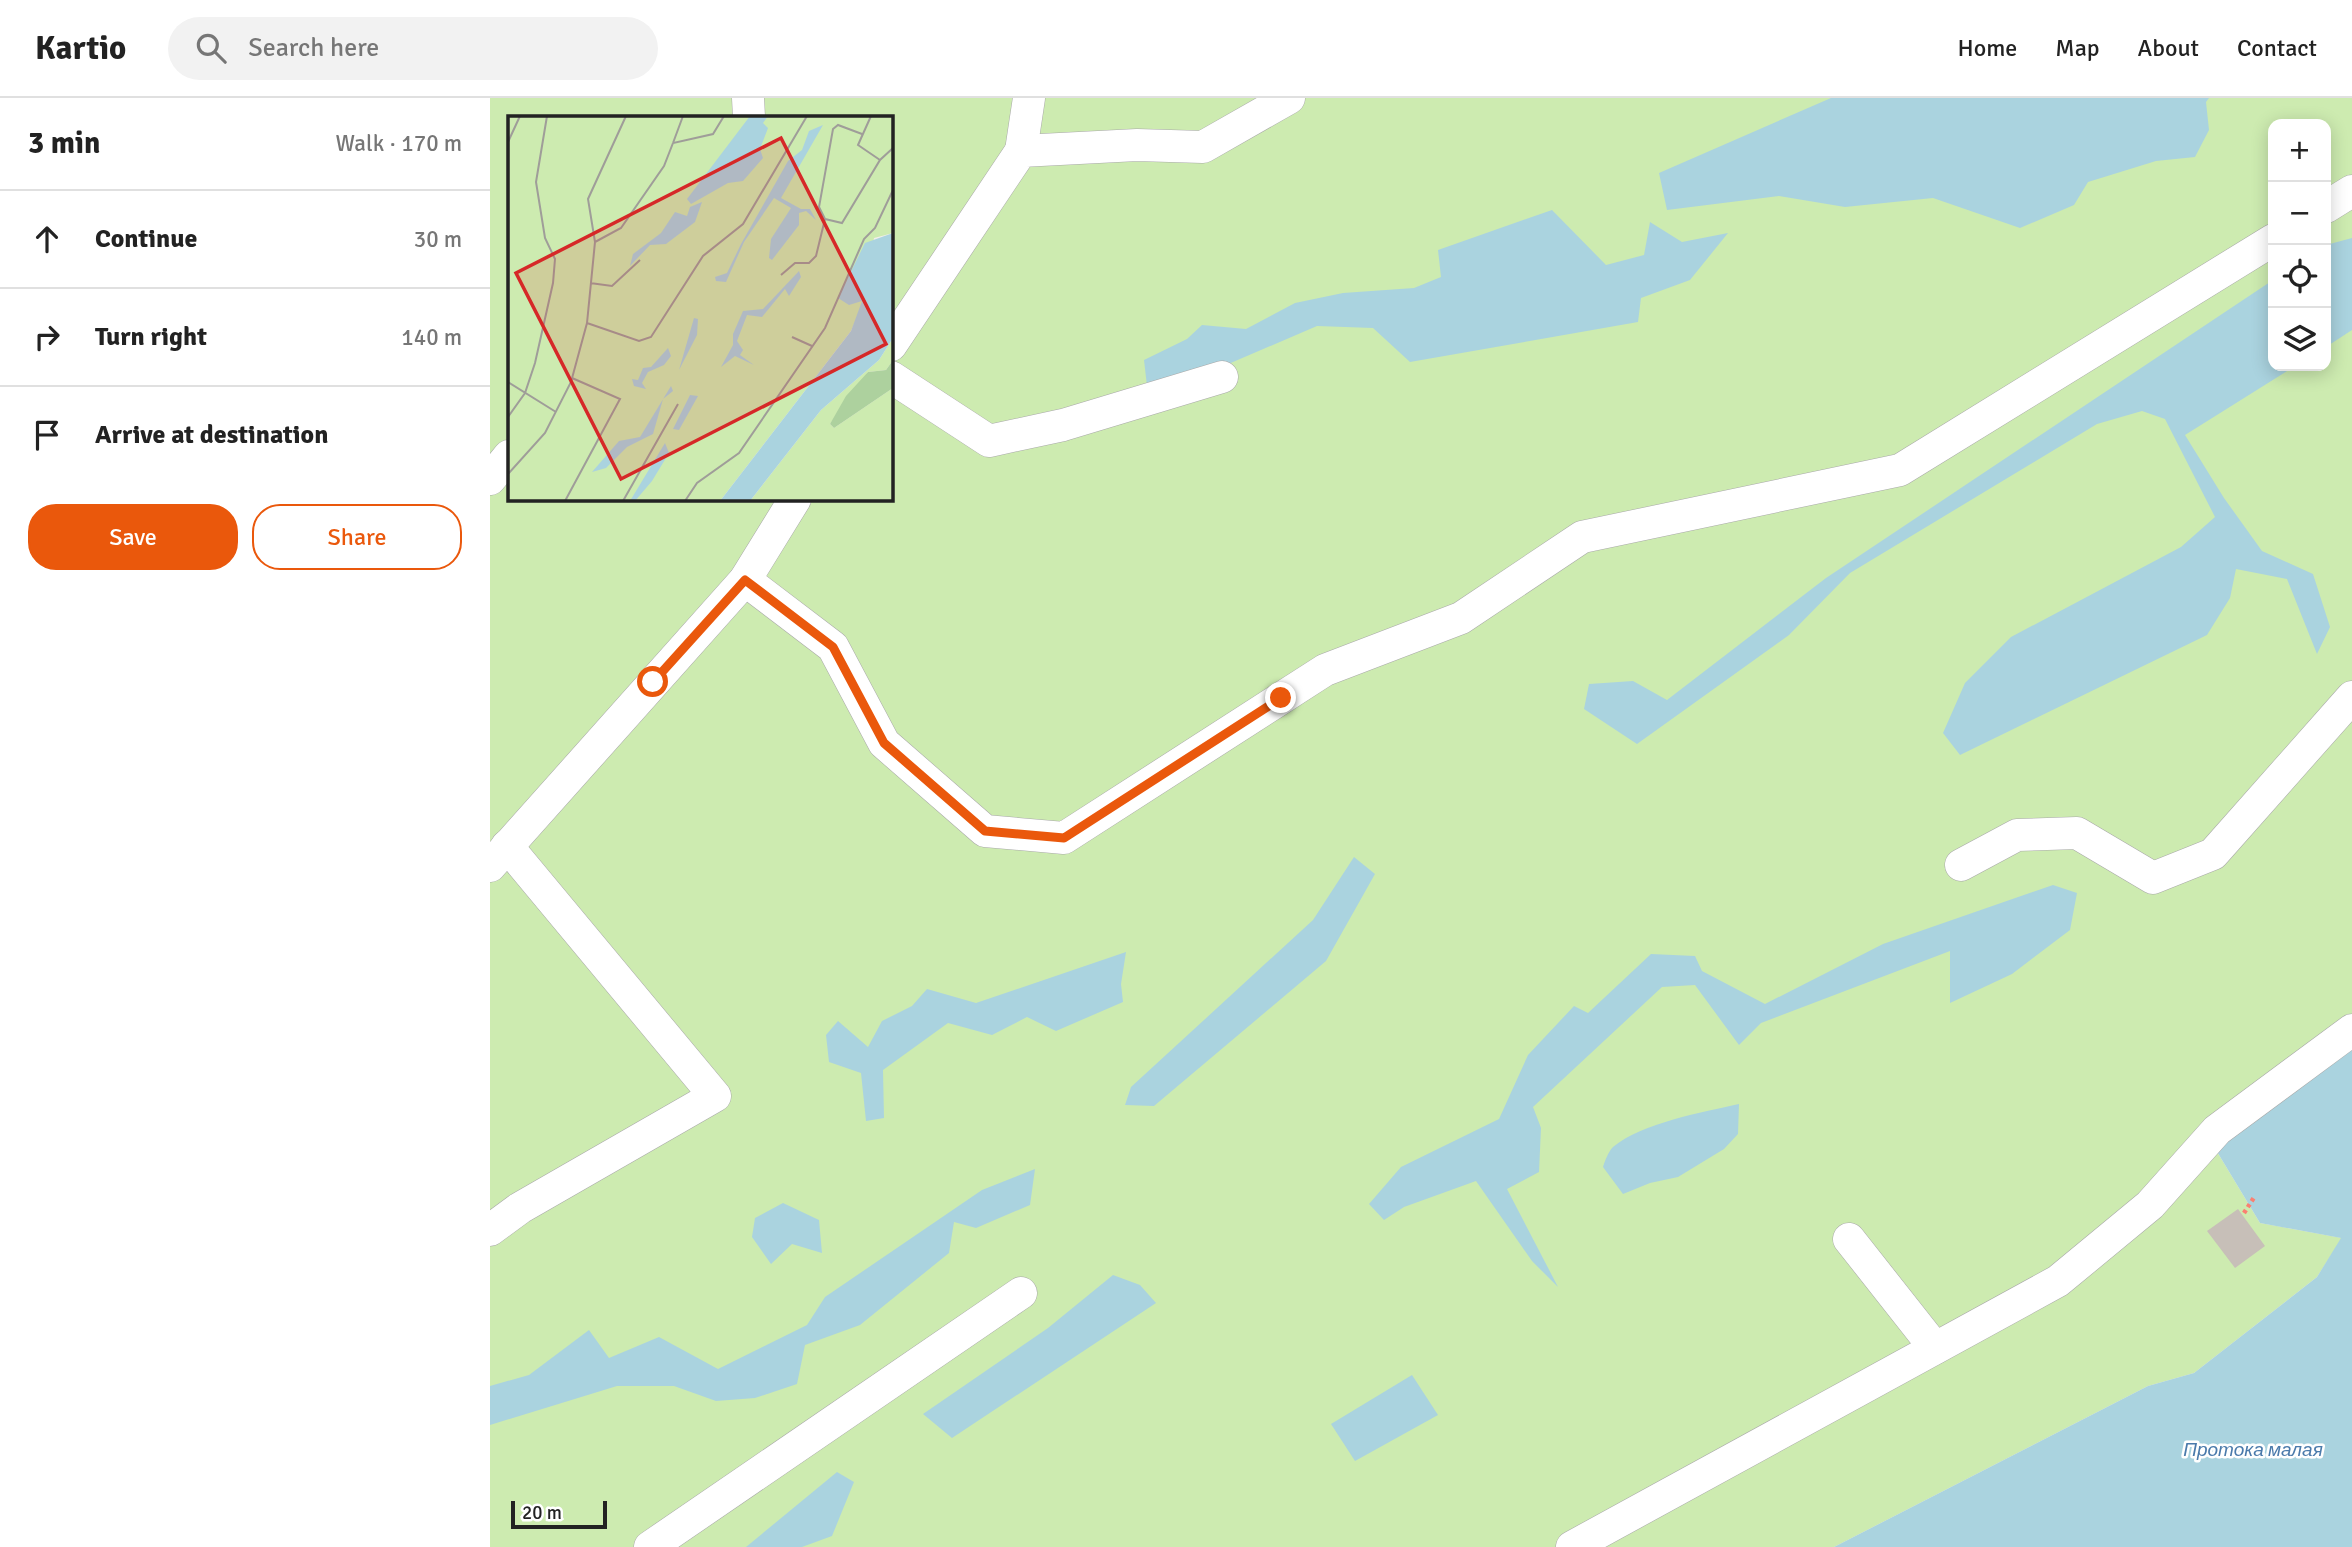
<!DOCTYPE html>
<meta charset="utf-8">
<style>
:root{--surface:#fff;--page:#f2f2f2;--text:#222;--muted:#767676;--line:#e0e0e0;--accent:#ea580c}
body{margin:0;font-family:Signika,sans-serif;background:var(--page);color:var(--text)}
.controls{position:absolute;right:21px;top:21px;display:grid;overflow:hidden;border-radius:14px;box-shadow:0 4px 18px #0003}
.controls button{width:63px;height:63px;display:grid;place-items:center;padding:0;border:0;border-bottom:2px solid var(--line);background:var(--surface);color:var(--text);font:35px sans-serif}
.scale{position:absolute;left:21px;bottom:18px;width:96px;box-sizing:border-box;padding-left:7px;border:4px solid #222;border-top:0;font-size:19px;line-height:24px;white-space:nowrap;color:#222;-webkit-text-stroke:5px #fff;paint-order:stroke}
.stop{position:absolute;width:21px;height:21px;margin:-16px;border:5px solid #ea580c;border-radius:50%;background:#fff}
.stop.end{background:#ea580c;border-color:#fff;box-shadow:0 2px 7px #0008}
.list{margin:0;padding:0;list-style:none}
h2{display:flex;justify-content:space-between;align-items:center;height:91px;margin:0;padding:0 28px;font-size:30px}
h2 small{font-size:23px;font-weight:400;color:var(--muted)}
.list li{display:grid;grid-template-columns:46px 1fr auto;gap:21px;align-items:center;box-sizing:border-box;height:98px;padding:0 28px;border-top:2px solid var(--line)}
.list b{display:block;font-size:26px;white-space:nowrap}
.list em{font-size:23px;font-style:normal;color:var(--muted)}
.actions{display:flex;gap:14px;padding:21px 28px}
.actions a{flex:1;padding:16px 0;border:2px solid var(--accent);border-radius:28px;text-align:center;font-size:24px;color:var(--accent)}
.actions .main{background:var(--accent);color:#fff}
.icon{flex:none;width:38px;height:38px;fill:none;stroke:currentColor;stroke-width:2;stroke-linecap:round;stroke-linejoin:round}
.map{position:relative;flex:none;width:1862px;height:1449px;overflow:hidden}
header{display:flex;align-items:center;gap:42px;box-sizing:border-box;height:98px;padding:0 35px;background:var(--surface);border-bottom:2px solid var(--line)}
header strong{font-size:33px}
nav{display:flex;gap:38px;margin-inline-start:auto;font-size:24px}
.search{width:490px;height:63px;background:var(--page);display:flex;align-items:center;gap:18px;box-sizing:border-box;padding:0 24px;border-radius:38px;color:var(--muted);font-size:26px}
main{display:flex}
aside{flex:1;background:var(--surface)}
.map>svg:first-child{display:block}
.grass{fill:#cdebb0;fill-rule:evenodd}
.water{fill:#aad3df}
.building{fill:#c7bfb8}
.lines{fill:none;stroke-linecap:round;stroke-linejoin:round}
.minor-casing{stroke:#a9a9a9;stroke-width:33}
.path{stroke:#fa8072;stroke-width:4.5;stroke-dasharray:3.5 3.5;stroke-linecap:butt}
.minor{stroke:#fff;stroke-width:32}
.route{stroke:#ea580c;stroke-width:9}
.labels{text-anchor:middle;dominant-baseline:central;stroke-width:5;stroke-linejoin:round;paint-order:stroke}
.water-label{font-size:19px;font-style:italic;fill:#4a7aab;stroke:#fff}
.inset-road{fill:none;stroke:#9f9d99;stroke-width:2}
.view{fill:#d62828;fill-opacity:0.15;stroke:#d62828;stroke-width:3.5}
.inset-edge{fill:none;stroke:#222;stroke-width:3.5}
</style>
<header>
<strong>Kartio</strong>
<div class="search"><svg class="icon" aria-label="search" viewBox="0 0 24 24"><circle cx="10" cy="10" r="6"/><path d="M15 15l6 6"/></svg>Search here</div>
<nav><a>Home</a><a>Map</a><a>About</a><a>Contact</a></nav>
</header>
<main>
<aside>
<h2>3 min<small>Walk · 170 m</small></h2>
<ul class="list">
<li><svg class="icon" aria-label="ahead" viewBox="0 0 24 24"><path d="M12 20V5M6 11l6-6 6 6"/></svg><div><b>Continue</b></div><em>30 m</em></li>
<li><svg class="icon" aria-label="right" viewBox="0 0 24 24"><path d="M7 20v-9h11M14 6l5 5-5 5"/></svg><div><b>Turn right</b></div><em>140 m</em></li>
<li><svg class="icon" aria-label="arrive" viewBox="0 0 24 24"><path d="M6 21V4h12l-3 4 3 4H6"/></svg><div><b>Arrive at destination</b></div></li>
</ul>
<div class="actions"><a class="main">Save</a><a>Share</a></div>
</aside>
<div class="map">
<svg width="1862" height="1449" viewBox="0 0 1862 1449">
<rect width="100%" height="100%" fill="#f2efe9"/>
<!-- grass -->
<path class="grass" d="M0,0H1862V952L1726,1052L1770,1125L1852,1140L1827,1179L1704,1275L1658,1288L1344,1449H0ZM19,19H401V401H19ZM1783,26H1836V268H1783Z"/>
<!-- water -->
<g class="water">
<path d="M1341,0H1719L1716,4L1719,32L1705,59L1666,63L1598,84L1584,107L1530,130L1443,100L1355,109L1289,98L1177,112L1169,75Z"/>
<path d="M1062,112L1116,167L1154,157L1160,124L1192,144L1238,135L1200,182L1151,200L1148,224L920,264L883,230L827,228L722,273L657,288L654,262L697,241L712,227L756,231L805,205L853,195L924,190L951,179L948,152Z"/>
<path d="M1862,140V232L1836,249V147Z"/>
<path d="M1783,182V268H1805L1695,337L1734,400L1772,453L1823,476L1840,529L1827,556L1797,481L1746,471L1740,500L1717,537L1470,657L1453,635L1475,585L1521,539L1691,449L1725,419L1675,321L1652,313L1607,326L1360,475L1299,537L1147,646L1094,611L1099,586L1143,583L1177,602L1336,480Z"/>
<path d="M864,759L885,776L836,863L664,1008L635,1007L641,989L823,822Z"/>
<path d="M1563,787L1587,795L1580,832L1522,876L1460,905V853L1271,925L1249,947L1205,887L1172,889L1043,1009L1051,1030L1049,1074L1017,1091L1068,1189L1042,1163L986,1083L914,1109L894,1122L879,1106L911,1069L1009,1021L1038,957L1084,908L1098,915L1161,856L1205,858L1212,873L1275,906L1393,846Z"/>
<path d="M636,854L631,886L633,904L566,933L537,919L502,937L458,925L393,972L394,1020L376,1023L371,975L339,964L336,937L348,923L378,949L392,923L422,908L437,891L486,905Z"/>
<path d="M1862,952V1449H1344L1658,1288L1704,1275L1827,1179L1851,1140L1770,1125L1726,1052Z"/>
<path d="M1249,1006L1248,1036L1234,1051L1188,1079L1160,1085L1133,1096L1113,1069C1115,1063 1118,1054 1123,1049C1152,1025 1213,1014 1249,1006Z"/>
<path d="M545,1071L540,1107L486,1130L464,1124L459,1155L370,1227L315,1247L307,1286L265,1300L226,1303L184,1288H127L0,1327V1288L39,1277L99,1232L119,1260L169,1239L228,1271L317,1227L335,1199L492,1092Z"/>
<path d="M293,1105L329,1122L332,1155L302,1146L281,1166L262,1139L265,1120Z"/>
<path d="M623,1177L650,1187L666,1205L462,1340L433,1316L558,1230Z"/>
<path d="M922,1277L948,1317L865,1363L841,1326Z"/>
<path d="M347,1374L364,1384L342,1438L312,1449H256Z"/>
</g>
<!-- building -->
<path class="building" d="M1748,1111L1775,1148L1745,1170L1717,1133Z"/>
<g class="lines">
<defs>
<g id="minor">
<path d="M258,0L259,19"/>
<path d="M531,53L539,0"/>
<path d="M1836,109L1862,93"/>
<path d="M401,247L531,53L647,47L713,49L799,0"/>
<path d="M401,279L499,343L573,327L732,279"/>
<path d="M0,381L19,358"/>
<path d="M255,482L343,549L394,645L495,733L574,740L835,572L971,520L1092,439L1410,372L1783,142"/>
<path d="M1471,767L1527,737L1587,735L1663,780L1723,756L1862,599"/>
<path d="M0,768L255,482L305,401"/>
<path d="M0,1132L30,1110L225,998L17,748"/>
<path d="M1359,1141L1445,1250"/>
<path d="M160,1449L531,1195"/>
<path d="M1082,1449L1568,1183L1660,1107L1727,1032L1862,932"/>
</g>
</defs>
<!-- minor casing -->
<use href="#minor" class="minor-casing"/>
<!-- path -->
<path class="path" d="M1754,1115L1765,1098"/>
<!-- minor -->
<use href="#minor" class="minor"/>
</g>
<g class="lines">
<!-- route -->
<path class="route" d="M163,584L255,482L343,549L394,645L495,733L574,740L791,600"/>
</g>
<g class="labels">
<!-- water labels -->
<g class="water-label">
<text x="1763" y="1352">Протока малая</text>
</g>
</g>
<!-- overview -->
<g transform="translate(18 18)">
<rect width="385" height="385" fill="#f2efe9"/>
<path d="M0,0H385V117L366,122L353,192L343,215L212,385H0ZM385,222V244L378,254L360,256L322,308L326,312L385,272V385H242L313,294L371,244Z" fill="#cdebb0"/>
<path d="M385,244V272L326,312L322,308L338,280L360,256L378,254Z" fill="#add19e"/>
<path d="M242,0H260L255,7L260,12L252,33L255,42L235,65L220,67L183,88L179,83ZM315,9L273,82L293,93H302L308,104L298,95L291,97V109L264,144L261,142L263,123L283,92L266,82L236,126L218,166L208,165L207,161L219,157L233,128L280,45L294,34L301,15ZM194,86L187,106L158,128L142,129L122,150L125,138L153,117L167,96L179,100L182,91ZM385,117V222L371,244L313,294L242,385H212L343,215L354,185L341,189L330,182L357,127ZM291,155L293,161L281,180L277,173L254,201L239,199L229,225L235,234L232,239L246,249L227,240L213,251L225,229V218L235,195L255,193ZM186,202L190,203L189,219L171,254ZM160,232L163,240L156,249L140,256L134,267L138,273L126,270L124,263L130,264L135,252L143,251ZM163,270L165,275L155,283L145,318L119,331L98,352L84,356L111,325L132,321ZM182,279L190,280L171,314L165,313ZM157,327L161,337L144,365L127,385H122Z" fill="#aad3df"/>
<path class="inset-road" d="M363,0L350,29L372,44M0,26L12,0M165,27L175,0M317,103L311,91L325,13L330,9L354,18M87,126L80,83L118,0M273,159L287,147H301L308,140L317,103L334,107L372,44L385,32M82,167L104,170L132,144M79,207L131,225L143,221L195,140L235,108L299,0M284,221L304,230M0,266L48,296M0,301L17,277L27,247L45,167L47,143L37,122L28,66L39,0M0,358L37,317L63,266L79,207L87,126L113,112L156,50L165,27L205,18L216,0M57,385L112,283L64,262M115,385L170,288M177,385L189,367L231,337L317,212L356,123L367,112L385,74"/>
<path class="view" d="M273,22L378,228L113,363L8,157Z"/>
<rect width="385" height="385" class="inset-edge"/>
</g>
</svg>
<div class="controls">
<button>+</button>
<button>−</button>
<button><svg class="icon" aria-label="locate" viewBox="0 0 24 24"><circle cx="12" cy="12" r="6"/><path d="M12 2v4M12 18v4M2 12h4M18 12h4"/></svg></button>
<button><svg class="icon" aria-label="layers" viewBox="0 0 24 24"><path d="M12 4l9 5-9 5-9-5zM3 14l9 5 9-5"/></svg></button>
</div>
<div class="scale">20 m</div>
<div class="stop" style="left:163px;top:584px"></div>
<div class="stop end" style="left:791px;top:600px"></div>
</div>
</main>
